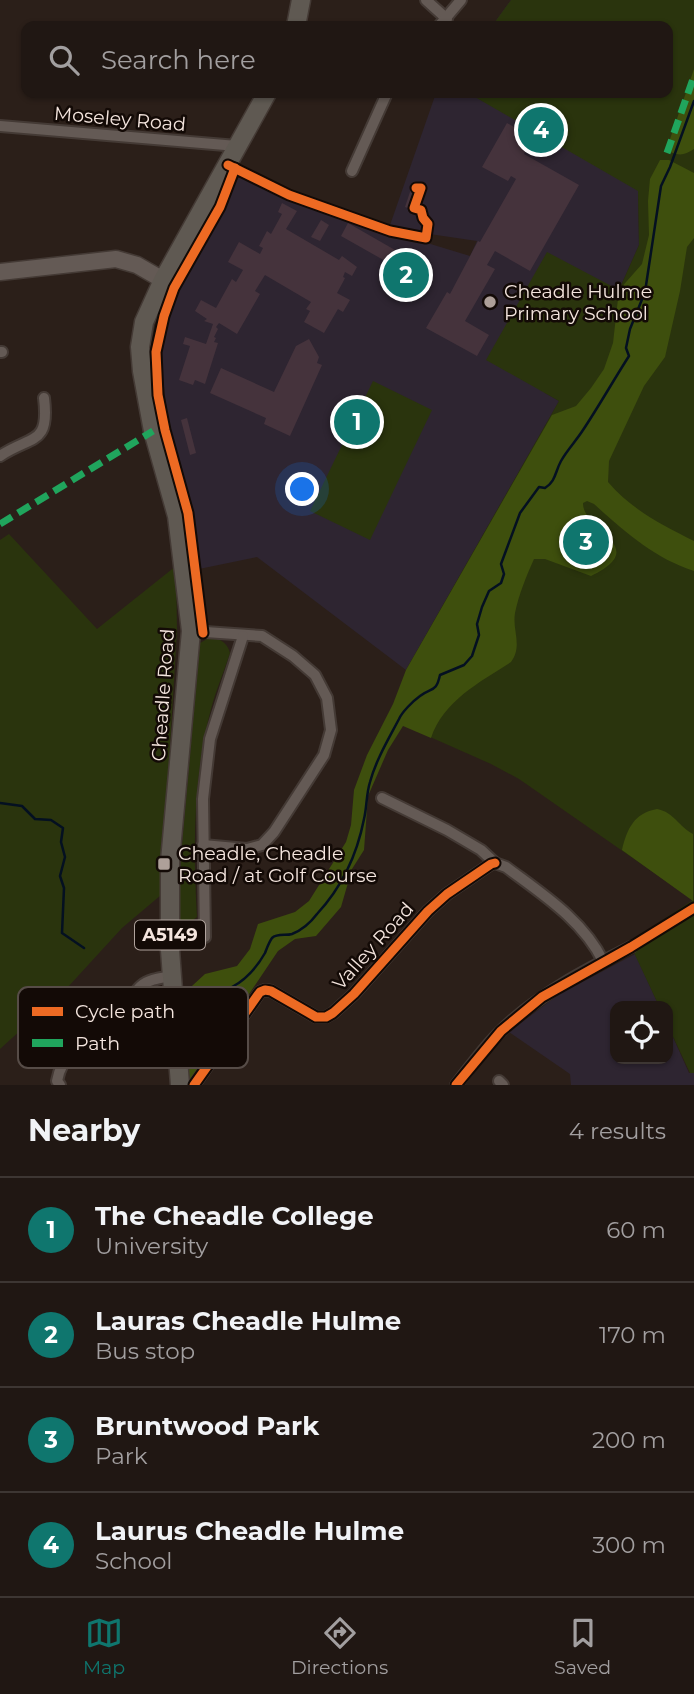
<!DOCTYPE html>
<style>
:root{--surface:#201713;--page:#28201c;--text:#f1f3f6;--muted:#a29fa0;--line:#3d3633;--accent:#0f766e}
body{margin:0;font-family:Montserrat,sans-serif;background:var(--page);color:var(--text)}
.controls{position:absolute;right:21px;bottom:21px;display:grid;overflow:hidden;border-radius:14px;box-shadow:0 2px 5px #0004}
.controls button{width:63px;height:63px;display:grid;place-items:center;padding:0;border:0;border-bottom:2px solid var(--line);background:var(--surface);color:var(--text);font:35px sans-serif}
.you{position:absolute;left:303px;top:490px;width:24px;height:24px;margin:-18px;border:5px solid #fff;border-radius:50%;background:#1a73e8;box-shadow:0 0 0 10px #1a73e833}
.badge{display:grid;place-items:center;width:46px;height:46px;border-radius:50%;background:var(--accent);color:#fff;font-size:23px;font-weight:700}
.pin{position:absolute;translate:-50% -50%;border:4px solid #fff;box-shadow:0 2px 7px #0006}
.list{margin:0;padding:0;list-style:none}
h2{display:flex;justify-content:space-between;align-items:center;height:91px;margin:0;padding:0 28px;font-size:30px}
h2 small{font-size:23px;font-weight:400;color:var(--muted)}
.list li{display:grid;grid-template-columns:46px 1fr auto;gap:21px;align-items:center;box-sizing:border-box;height:105px;padding:0 28px;border-top:2px solid var(--line)}
.list b{display:block;font-size:26px;white-space:nowrap}
.list p{margin:0;font-size:23px;white-space:nowrap;color:var(--muted)}
.list em{font-size:23px;font-style:normal;color:var(--muted)}
.icon{flex:none;width:38px;height:38px;fill:none;stroke:currentColor;stroke-width:2;stroke-linecap:round;stroke-linejoin:round}
.map{position:relative;flex:none;width:694px;height:1085px;overflow:hidden}
.search{position:absolute;background:var(--surface);box-shadow:0 2px 5px #0004;left:21px;right:21px;top:21px;height:77px;display:flex;align-items:center;gap:18px;box-sizing:border-box;padding:0 24px;border-radius:14px;color:var(--muted);font-size:26px}
.sheet{height:511px;background:var(--surface)}
nav{display:flex;justify-content:space-around;align-items:center;box-sizing:border-box;height:98px;border-top:2px solid var(--line);background:var(--surface);font-size:19px;color:var(--muted)}
nav a{display:grid;justify-items:center;gap:4px}
nav .on{color:var(--accent)}
.map>svg:first-child{display:block}
.education{fill:#2e2531}
.green{fill:#2a340d}
.forest{fill:#3e4f0d}
.lines{fill:none;stroke-linecap:round;stroke-linejoin:round}
.stream{stroke:#041021;stroke-width:2.5}
.building{fill:#45333c}
.street-casing{stroke:#443a35;stroke-width:14}
.secondary-casing{stroke:#443a35;stroke-width:19}
.primary-casing{stroke:#443a35;stroke-width:21}
.street{stroke:#645a55;stroke-width:10}
.secondary{stroke:#645a55;stroke-width:16}
.primary{stroke:#5f5952;stroke-width:18}
.quiet{stroke:#20a55d;stroke-width:7;stroke-dasharray:14 7;stroke-linecap:butt}
.cycleway-casing{stroke:#130a06;stroke-width:13}
.cycleway{stroke:#ed6a23;stroke-width:9}
.poi-dot{fill:#aea099;stroke:#130a06;stroke-width:2.5}
.labels{text-anchor:middle;dominant-baseline:central;stroke-width:5;stroke-linejoin:round;paint-order:stroke}
.shield{fill:#130a06;stroke:#b0a39d;stroke-width:2}
.shield-label{font-size:18px;font-weight:bold;fill:#f4e5de}
.street-label{font-size:19px;fill:#f4e5de;stroke:#130a06}
.poi-label{font-size:19px;fill:#f4e5de;stroke:#130a06;text-anchor:start}
.key{fill:#130a06;stroke:#564c47;stroke-width:2}
.key-label{font-size:19px;fill:#f4e5de}
</style>
<div class="map">
<svg width="694" height="1085" viewBox="0 0 694 1085">
<rect width="100%" height="100%" fill="#2b1f19"/>
<!-- education -->
<g class="education">
<path d="M511,0H694V49L638,191L639,245L619,290L606,284L545,393L559,401L406,670L257,557L199,569L191,517L169,430L161,361L167,319L187,266L240,175L288,198L385,234L401,235L470,256L477,241L389,228L436,93H668V26H492Z"/>
<path d="M635,954L659,1006H615V1059H668V1026L689,1073H694V1085H571L570,1074L509,1032L558,995Z"/>
</g>
<!-- green -->
<g class="green">
<path d="M511,0H694V1073H690L668,1026V1006H659L629,942L693,900L519,779L491,764L403,725L406,670L559,401L486,360L547,252L619,290L639,245L638,191L468,93H668V26H492Z"/>
<path d="M373,381L432,410L370,540L310,511Z"/>
<path d="M9,534L97,629L176,566L177,631L161,895L122,928L67,988L0,1049V540Z"/>
<path d="M207,639C219,637 227,642 230,653C224,672 216,690 211,709C193,776 193,848 197,917L193,920L194,930L178,935L181,856L200,643Z"/>
</g>
<!-- forest -->
<g class="forest">
<path d="M694,69V149C685,155 680,156 670,152L669,142Z"/>
<path d="M660,160H669L694,173V238L687,247L680,291L665,357L644,386L609,461L608,482C632,510 662,525 694,541V571C654,558 625,532 594,504L587,501L583,503C582,531 653,546 591,576L545,559H534C526,577 519,594 515,613C512,631 523,645 511,662C480,682 443,701 431,738L403,726L388,750L368,796L364,850L352,869L341,907L316,936L295,939L278,951L190,1082L180,997L205,974L237,966L250,949L258,924L295,912L309,901L346,842L351,825L354,790L367,755L393,704L406,670L552,415L576,406L591,388L604,369L613,343L619,290L642,264L649,235L648,201L650,179Z"/>
<path d="M657,809C674,812 679,827 693,834V901L622,850C627,829 634,813 657,809Z"/>
</g>
<g class="lines">
<!-- stream -->
<g class="stream">
<path d="M0,803L22,806L35,819L51,820L63,828L61,842L65,857L60,876L64,888L62,933L84,948"/>
<path d="M192,1049L194,1021L208,1013L213,1004L220,1001L225,1005L230,997L232,987C247,979 257,967 265,953C267,948 269,942 272,938C277,933 286,936 292,934C302,930 311,922 317,914C342,887 357,855 364,819C367,807 366,795 370,782C376,760 388,740 399,719C402,712 413,701 420,696C432,687 436,693 440,675L464,665L472,656L479,635L477,624L482,607L489,591L501,583L504,574L501,564L520,513L539,487L545,488C556,481 555,472 561,461C567,450 576,441 583,430C599,406 613,381 629,356L626,348L630,329L645,292L661,186L670,167L694,101"/>
</g>
</g>
<!-- building -->
<g class="building">
<path d="M507,123L533,138L524,154L579,185L530,271L495,251L487,265L495,269L465,321L489,335L477,356L426,328L447,292L450,294L478,241L480,242L516,179L511,176L508,181L482,167Z"/>
<path d="M412,186L419,189L413,210L405,207Z"/>
<path d="M282,203L297,211L286,229L339,260L342,256L357,267L352,276L345,272L343,277L345,278L343,282L337,293L350,300L343,312L338,309L324,333L304,322L310,311L306,309L311,302L265,275L255,291L260,294L237,334L219,323L216,327L218,329L214,337L216,338L214,342L218,343L205,384L195,380L193,385L179,380L190,346L183,344L185,337L206,344L213,324L204,321L207,319L195,311L201,300L216,308L232,279L236,282L243,270L228,262L239,242L260,254L263,248L259,246L267,231L271,234L282,214L278,212Z"/>
<path d="M321,220L329,225L320,241L311,237Z"/>
<path d="M348,223L395,250L387,262L341,236Z"/>
<path d="M309,339L319,357L317,363L322,365L290,436L264,424L266,418L210,393L221,368L274,392L296,346Z"/>
<path d="M187,418L196,453L190,455L181,420Z"/>
</g>
<g class="lines">
<defs>
<g id="street">
<path d="M426,0L447,19"/>
<path d="M439,26L461,0"/>
<path d="M0,126L237,146"/>
<path d="M352,171L387,93"/>
<path d="M0,352H2"/>
<path d="M0,456C31,435 50,446 44,398"/>
<path d="M191,631L262,636L293,656L315,675L327,698L331,730L324,755L274,832L262,845L247,849L203,845"/>
<path d="M382,798L447,830L481,850L495,863L506,867C542,894 583,920 603,961"/>
<path d="M205,937L203,799L210,739L243,636"/>
<path d="M499,1081L503,1085"/>
<path d="M60,1085L57,1081C63,1047 96,1031 120,1011C129,1004 133,993 141,986C149,979 161,978 172,976"/>
<path d="M194,1085L260,992L265,990L271,991L316,1017H326L333,1013L354,994L428,911L447,894L491,864L495,863"/>
<path d="M456,1085C471,1066 485,1046 502,1030C539,994 586,970 631,947"/>
</g>
<path id="secondary" d="M0,272L116,259L137,265L163,280"/>
<g id="primary">
<path d="M296,26L301,0"/>
<path d="M180,1085L170,950V861L191,631L177,516L153,431L142,371L140,347L144,322L163,280L267,93"/>
</g>
</defs>
<!-- street casing -->
<use href="#street" class="street-casing"/>
<!-- secondary casing -->
<use href="#secondary" class="secondary-casing"/>
<!-- primary casing -->
<use href="#primary" class="primary-casing"/>
<!-- street -->
<use href="#street" class="street"/>
<!-- secondary -->
<use href="#secondary" class="secondary"/>
<!-- primary -->
<use href="#primary" class="primary"/>
<!-- quiet -->
<g class="quiet">
<path d="M667,153L694,76"/>
<path d="M0,524L153,431"/>
</g>
<defs>
<g id="cycleway">
<path d="M228,165L289,195L390,231L426,238L428,224L423,218L421,210L414,208L421,188H416"/>
<path d="M203,633L188,513L165,430L158,395L156,352L164,316L174,288L220,207L235,168"/>
<path d="M194,1085L260,992L265,990L271,991L316,1017H326L333,1013L354,994L428,911L447,894L491,864L495,863"/>
<path d="M456,1085L501,1031L542,997L631,947L694,908"/>
</g>
</defs>
<!-- cycleway casing -->
<use href="#cycleway" class="cycleway-casing"/>
<!-- cycleway -->
<use href="#cycleway" class="cycleway"/>
</g>
<!-- markers -->
<g class="poi-dot">
<circle cx="490" cy="302" r="7"/>
<rect x="157" y="857" width="14" height="14" rx="3.5"/>
</g>
<g class="labels">
<!-- shield labels -->
<rect class="shield" x="135" y="920.5" width="70" height="29" rx="5"/>
<g class="shield-label">
<text x="170" y="935">A5149</text>
</g>
<!-- street labels -->
<g class="street-label">
<text transform="translate(120 119) rotate(5)">Moseley Road</text>
<text transform="translate(163 695) rotate(-86)">Cheadle Road</text>
<text transform="translate(373 946) rotate(-48)">Valley Road</text>
</g>
<!-- poi labels -->
<g class="poi-label">
<text x="504" y="291">Cheadle Hulme<tspan x="504" dy="22">Primary School</tspan></text>
<text x="178" y="853">Cheadle, Cheadle<tspan x="178" dy="22">Road / at Golf Course</tspan></text>
</g>
</g>
<!-- legend -->
<rect x="18" y="987" width="230" height="81" rx="10" class="key"/>
<rect x="32" y="1007" width="31" height="9" fill="#ed6a23"/>
<rect x="32" y="1039" width="31" height="8" fill="#20a55d"/>
<g class="key-label">
<text x="75" y="1018">Cycle path</text>
<text x="75" y="1050">Path</text>
</g>
</svg>
<div class="controls">
<button><svg class="icon" aria-label="locate" viewBox="0 0 24 24"><circle cx="12" cy="12" r="6"/><path d="M12 2v4M12 18v4M2 12h4M18 12h4"/></svg></button>
</div>
<div class="you"></div>
<div class="pin badge" style="left:357px;top:422px">1</div>
<div class="pin badge" style="left:406px;top:275px">2</div>
<div class="pin badge" style="left:586px;top:542px">3</div>
<div class="pin badge" style="left:541px;top:130px">4</div>
<div class="search"><svg class="icon" aria-label="search" viewBox="0 0 24 24"><circle cx="10" cy="10" r="6"/><path d="M15 15l6 6"/></svg>Search here</div>
</div>
<section class="sheet">
<h2>Nearby<small>4 results</small></h2>
<ul class="list">
<li><span class="badge">1</span><div><b>The Cheadle College</b><p>University</p></div><em>60 m</em></li>
<li><span class="badge">2</span><div><b>Lauras Cheadle Hulme</b><p>Bus stop</p></div><em>170 m</em></li>
<li><span class="badge">3</span><div><b>Bruntwood Park</b><p>Park</p></div><em>200 m</em></li>
<li><span class="badge">4</span><div><b>Laurus Cheadle Hulme</b><p>School</p></div><em>300 m</em></li>
</ul>
</section>
<nav>
<a class="on"><svg class="icon" aria-label="map" viewBox="0 0 24 24"><path d="M3 6l6-2 6 2 6-2v14l-6 2-6-2-6 2zM9 4v14M15 6v14"/></svg>Map</a>
<a><svg class="icon" aria-label="directions" viewBox="0 0 24 24"><path d="M12 3l9 9-9 9-9-9zM9 14v-3h6M13 9l2 2-2 2"/></svg>Directions</a>
<a><svg class="icon" aria-label="saved" viewBox="0 0 24 24"><path d="M7 4h10v16l-5-4-5 4z"/></svg>Saved</a>
</nav>
